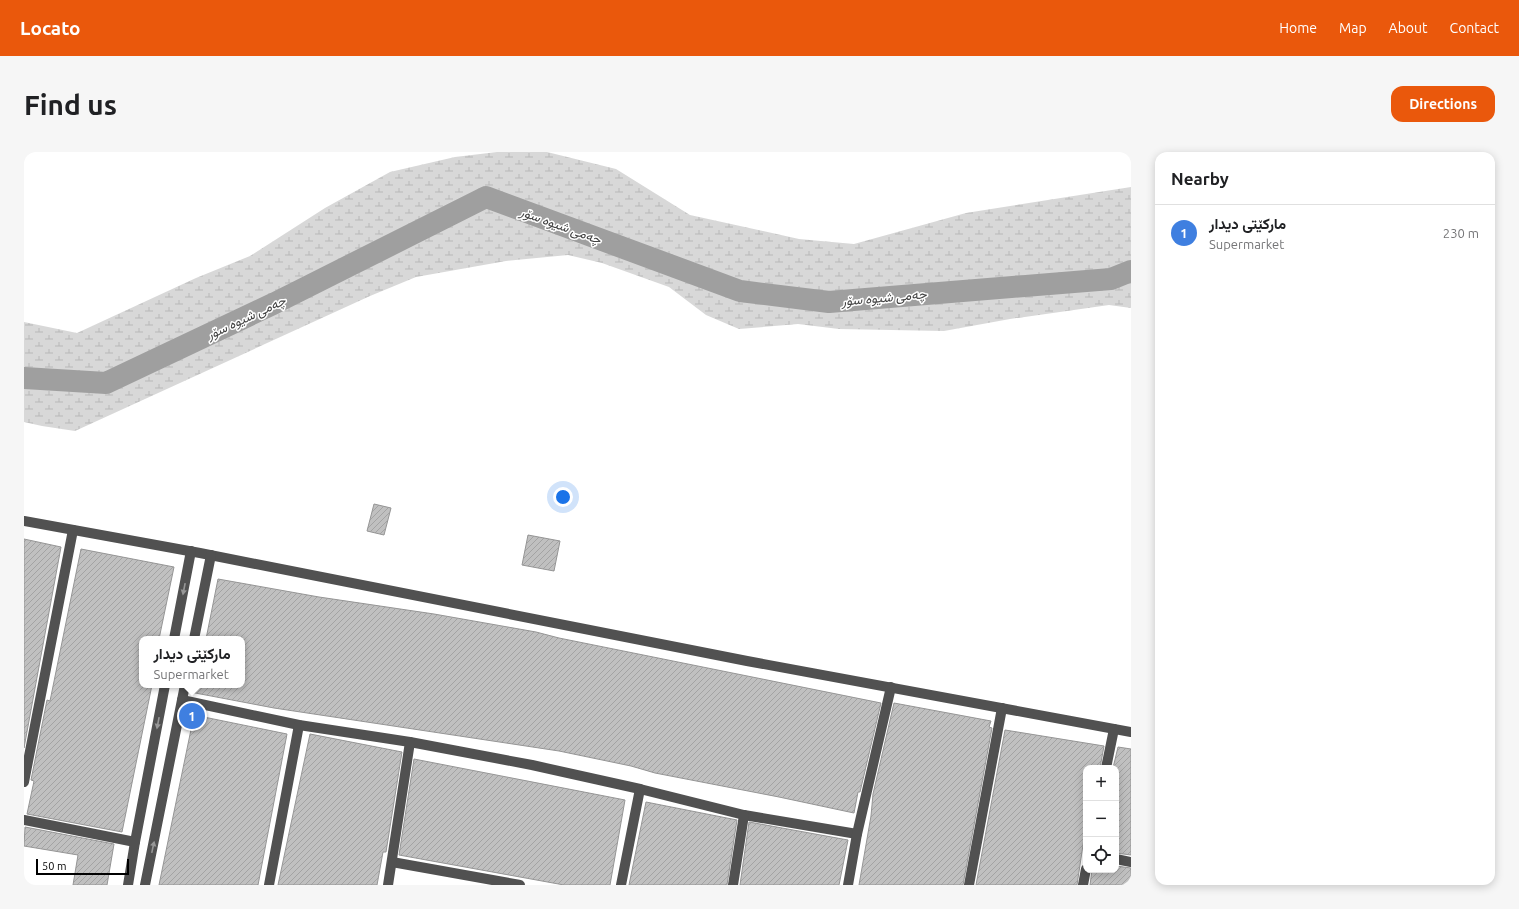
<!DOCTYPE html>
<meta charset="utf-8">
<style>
:root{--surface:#fff;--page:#f6f6f6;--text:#202124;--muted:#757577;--line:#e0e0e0;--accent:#ea580c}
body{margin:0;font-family:Ubuntu,Vazirmatn,sans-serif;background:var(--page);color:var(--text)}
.controls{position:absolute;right:12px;bottom:12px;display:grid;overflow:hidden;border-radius:8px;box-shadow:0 2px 10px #0003}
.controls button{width:36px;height:36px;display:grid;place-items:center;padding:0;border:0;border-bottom:1px solid var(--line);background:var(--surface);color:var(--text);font:20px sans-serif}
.scale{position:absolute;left:12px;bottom:10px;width:93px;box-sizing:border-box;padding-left:4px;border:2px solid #000;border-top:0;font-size:11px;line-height:14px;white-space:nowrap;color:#000;-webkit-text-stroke:3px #fff;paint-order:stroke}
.you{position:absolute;left:539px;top:345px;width:14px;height:14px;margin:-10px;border:3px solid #fff;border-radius:50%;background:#1a73e8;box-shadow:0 0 0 6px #1a73e833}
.badge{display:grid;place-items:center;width:26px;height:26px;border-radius:50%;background:var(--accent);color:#fff;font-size:13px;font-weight:700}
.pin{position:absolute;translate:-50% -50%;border:2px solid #fff;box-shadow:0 1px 4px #0006}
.popup{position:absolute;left:115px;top:484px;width:106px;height:52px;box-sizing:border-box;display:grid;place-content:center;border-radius:8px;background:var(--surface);filter:drop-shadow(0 1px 3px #0005);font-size:13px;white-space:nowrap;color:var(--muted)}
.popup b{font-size:15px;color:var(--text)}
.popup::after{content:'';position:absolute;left:50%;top:100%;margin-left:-8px;border:8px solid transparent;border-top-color:var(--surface)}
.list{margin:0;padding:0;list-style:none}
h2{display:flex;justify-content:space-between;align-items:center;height:52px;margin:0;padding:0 16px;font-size:17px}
h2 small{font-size:13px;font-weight:400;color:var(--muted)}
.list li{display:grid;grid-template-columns:26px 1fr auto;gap:12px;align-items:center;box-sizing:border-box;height:56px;padding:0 16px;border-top:1px solid var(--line)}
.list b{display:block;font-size:15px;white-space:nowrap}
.list p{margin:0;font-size:13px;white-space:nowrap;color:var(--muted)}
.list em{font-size:13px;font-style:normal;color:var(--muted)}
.icon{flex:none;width:22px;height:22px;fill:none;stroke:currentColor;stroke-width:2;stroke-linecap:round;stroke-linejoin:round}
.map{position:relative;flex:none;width:1107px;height:733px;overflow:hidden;border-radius:12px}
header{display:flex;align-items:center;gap:24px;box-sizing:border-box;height:56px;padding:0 20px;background:var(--accent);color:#fff}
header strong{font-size:19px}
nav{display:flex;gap:22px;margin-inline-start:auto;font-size:14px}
.intro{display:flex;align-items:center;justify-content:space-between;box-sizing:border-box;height:96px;padding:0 24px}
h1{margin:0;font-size:28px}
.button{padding:10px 18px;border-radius:12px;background:var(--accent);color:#fff;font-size:14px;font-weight:700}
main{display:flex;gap:24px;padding:0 24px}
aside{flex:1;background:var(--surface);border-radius:12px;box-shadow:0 2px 10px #0003}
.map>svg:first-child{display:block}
.wetland{fill:url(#wetland-marsh)}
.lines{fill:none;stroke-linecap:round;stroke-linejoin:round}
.river{stroke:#9f9f9f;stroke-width:22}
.building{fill:url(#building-hatch);stroke:#959595}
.minor{stroke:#515151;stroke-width:10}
.oneway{fill:#979797}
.labels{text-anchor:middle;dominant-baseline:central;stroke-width:3;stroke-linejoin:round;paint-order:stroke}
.water-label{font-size:13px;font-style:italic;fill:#404040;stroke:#fff}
</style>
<header>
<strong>Locato</strong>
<nav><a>Home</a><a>Map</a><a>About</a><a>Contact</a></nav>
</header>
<div class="intro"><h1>Find us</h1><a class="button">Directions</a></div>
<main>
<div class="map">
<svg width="1107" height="733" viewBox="0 0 1107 733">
<defs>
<pattern id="wetland-marsh" width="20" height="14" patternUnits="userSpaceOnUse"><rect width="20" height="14" fill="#d8d8d8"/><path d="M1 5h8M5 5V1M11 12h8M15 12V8" fill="none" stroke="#b8b8b8"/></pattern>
<pattern id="building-hatch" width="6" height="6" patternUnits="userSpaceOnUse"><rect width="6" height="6" fill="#c0c0c0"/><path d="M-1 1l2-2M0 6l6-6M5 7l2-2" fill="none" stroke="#a3a3a3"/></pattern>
</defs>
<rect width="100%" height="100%" fill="#fff"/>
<!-- wetland -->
<path class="wetland" d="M473,0H523L592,17L666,63L775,87L830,92L942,61L1107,35V156L1085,153L986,167L920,179L815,177L774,172L715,177L682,163L645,135L578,111L544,103L482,109L392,125L346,144L51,279L18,274L0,270V170L53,181L172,126L226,104L301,56L366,20L431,5Z"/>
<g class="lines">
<!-- river -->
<path class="river" d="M0,226L82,231L251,151L462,45L716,139L805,150L1087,127L1107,119"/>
</g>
<!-- building -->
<g class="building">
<path d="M350,352L367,356L360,383L343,379Z"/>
<path d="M504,383L536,389L530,419L498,413Z"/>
<path d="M0,387L37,395L0,596Z"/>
<path d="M57,397L150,415L135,487H118V533H128L98,680L3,662L10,629L7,628L23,548L26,549Z"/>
<path d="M194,427L295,445L410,462L512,480L535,486L857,551L836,640H834L830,661L755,645L631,621L607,614L535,599L250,556L166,540L167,533H218V487H182Z"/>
<path d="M870,551L967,569L965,575L968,576L939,733H835L847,664L849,642Z"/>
<path d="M170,563L263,582L234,733H135Z"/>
<path d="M981,578L1080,594L1076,616H1062V673L1053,733H952Z"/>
<path d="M286,582L378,600L362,700H359L353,733H254Z"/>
<path d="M1094,595L1107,597V703L1092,701V616H1089Z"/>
<path d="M390,607L601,648L586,733H540L375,703Z"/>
<path d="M622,650L713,668L703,733H605Z"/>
<path d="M725,670L824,688L815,733H716Z"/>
<path d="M1,675L90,692L83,733H49L54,703L0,694Z"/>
<path d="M1092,714L1107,716V733H1066L1068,718H1092Z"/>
</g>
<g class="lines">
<!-- minor -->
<g class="minor">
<path d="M0,369L176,401L723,509L1107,580"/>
<path d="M150,487L167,399"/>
<path d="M170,487L187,403"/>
<path d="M158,548L275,573L386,590L508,613L616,637L720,663L833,682"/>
<path d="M1082,616L1090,577"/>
<path d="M0,630L49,378"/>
<path d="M0,668L111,690"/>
<path d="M1092,707L1107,710"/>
<path d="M368,710L496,733"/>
<path d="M104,733L111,690L141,533"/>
<path d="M121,733L161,533"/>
<path d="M245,733L275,573"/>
<path d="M364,733L386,590"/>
<path d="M597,733L616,637"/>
<path d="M709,733L720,663"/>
<path d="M824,733L833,682L867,535"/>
<path d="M945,733L978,556"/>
<path d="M1059,733L1062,717"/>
</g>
</g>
<!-- one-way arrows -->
<defs><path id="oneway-solid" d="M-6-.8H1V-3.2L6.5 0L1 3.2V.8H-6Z"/></defs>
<g class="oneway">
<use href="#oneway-solid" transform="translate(160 437) rotate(101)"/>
<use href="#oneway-solid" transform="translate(134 571) rotate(101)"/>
<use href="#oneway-solid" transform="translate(129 695) rotate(-78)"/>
</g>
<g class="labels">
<!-- water labels -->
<g class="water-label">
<text transform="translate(537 73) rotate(20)">چەمی شیوە سۆر</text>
<text transform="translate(860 145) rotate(-5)">چەمی شیوە سۆر</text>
<text transform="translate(222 165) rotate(-25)">چەمی شیوە سۆر</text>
</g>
</g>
</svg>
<div class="controls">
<button>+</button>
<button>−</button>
<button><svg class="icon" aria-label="locate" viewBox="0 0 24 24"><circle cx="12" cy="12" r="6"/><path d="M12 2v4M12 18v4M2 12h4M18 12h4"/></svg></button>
</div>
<div class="scale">50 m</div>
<div class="you"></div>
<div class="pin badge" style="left:168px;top:564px;background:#3f7fe0">1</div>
<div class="popup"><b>مارکێتی دیدار</b>Supermarket</div>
</div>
<aside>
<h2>Nearby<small></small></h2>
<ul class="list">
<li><span class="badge" style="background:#3f7fe0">1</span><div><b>مارکێتی دیدار</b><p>Supermarket</p></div><em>230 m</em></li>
</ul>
</aside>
</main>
